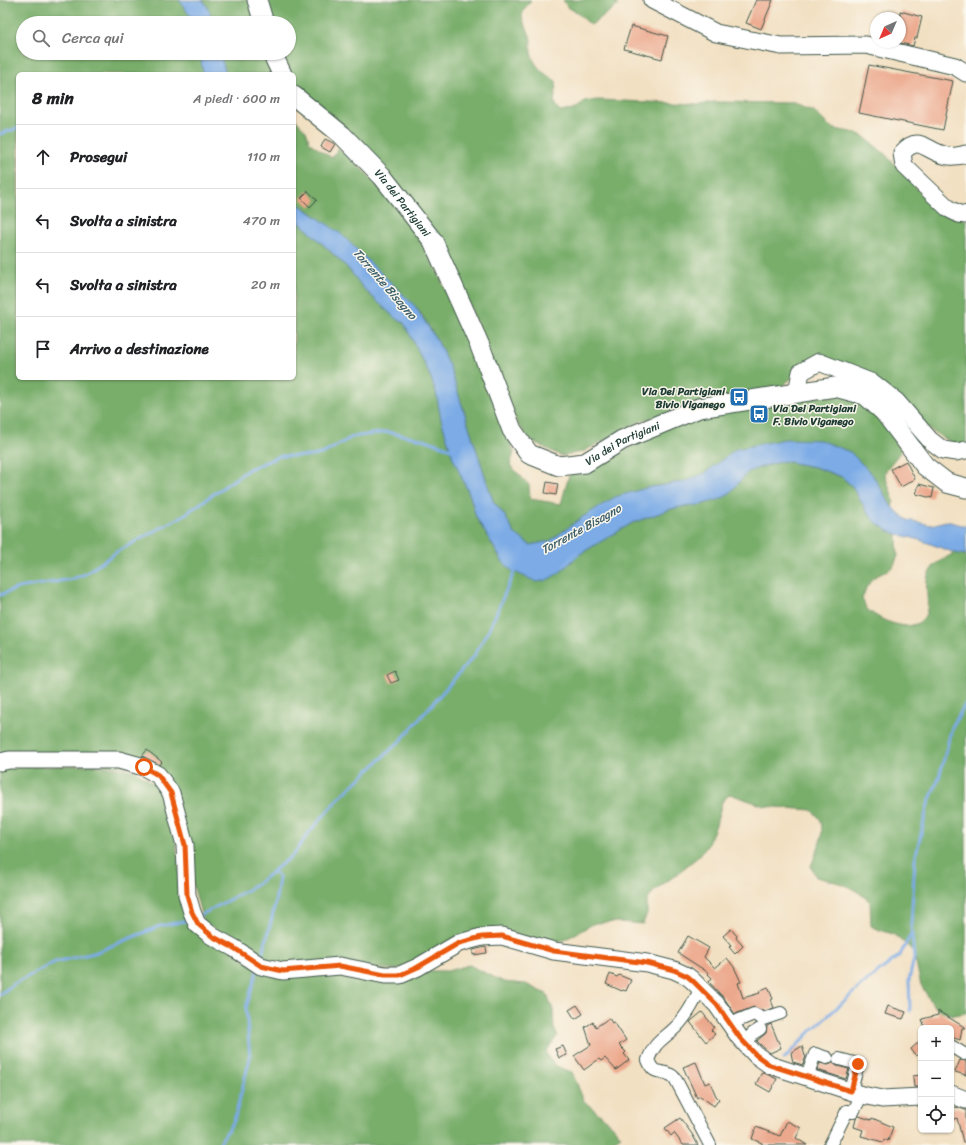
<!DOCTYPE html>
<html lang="it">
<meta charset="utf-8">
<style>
:root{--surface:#fff;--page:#f2f2f2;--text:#202124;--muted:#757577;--line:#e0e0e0}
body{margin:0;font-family:Sriracha,sans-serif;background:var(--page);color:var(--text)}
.controls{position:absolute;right:12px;bottom:12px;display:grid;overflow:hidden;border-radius:6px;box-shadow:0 1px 3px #0004}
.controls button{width:36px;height:36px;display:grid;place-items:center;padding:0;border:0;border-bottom:1px solid var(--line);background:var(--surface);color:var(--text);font:20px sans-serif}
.compass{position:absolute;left:870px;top:12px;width:36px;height:36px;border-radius:50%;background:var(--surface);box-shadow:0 1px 3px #0004;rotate:224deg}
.stop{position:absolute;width:12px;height:12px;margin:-9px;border:3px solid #ea580c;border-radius:50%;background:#fff}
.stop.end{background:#ea580c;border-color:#fff;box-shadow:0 1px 4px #0008}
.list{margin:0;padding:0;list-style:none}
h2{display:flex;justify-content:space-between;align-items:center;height:52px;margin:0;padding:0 16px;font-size:17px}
h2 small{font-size:13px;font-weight:400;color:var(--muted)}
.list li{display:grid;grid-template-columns:26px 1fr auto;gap:12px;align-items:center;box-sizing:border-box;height:64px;padding:0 16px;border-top:1px solid var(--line)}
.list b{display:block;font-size:15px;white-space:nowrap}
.list em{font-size:13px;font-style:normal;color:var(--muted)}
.icon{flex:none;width:22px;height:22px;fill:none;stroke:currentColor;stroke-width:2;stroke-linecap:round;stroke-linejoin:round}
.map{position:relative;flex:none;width:966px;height:1145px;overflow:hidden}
.search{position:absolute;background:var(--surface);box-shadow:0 1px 3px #0004;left:16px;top:16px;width:280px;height:44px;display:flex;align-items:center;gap:10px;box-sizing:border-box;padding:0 14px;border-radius:22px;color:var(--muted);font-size:15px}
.panel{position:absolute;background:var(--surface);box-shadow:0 1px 3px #0004;left:16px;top:72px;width:280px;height:308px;border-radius:6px}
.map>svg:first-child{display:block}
.forest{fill:#78ad6b;stroke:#4c7550}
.water{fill:#7cabe6;stroke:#4e748d}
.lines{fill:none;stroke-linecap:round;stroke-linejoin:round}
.stream{stroke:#7cabe6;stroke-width:3}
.building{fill:#eca88c}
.street-casing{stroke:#3f5549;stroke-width:14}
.secondary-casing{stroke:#3f5549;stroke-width:19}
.primary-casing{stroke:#3f5549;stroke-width:21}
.street{stroke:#fff;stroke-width:12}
.secondary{stroke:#fff;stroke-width:17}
.primary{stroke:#fff;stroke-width:19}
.route{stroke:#ea580c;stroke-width:5}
.labels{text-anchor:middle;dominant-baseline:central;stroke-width:3;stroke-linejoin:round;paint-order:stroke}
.street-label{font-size:11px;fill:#1f3d34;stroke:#fbf7ec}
.poi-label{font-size:11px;font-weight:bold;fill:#1f3d34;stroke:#fbf7ec;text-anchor:end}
.water-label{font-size:12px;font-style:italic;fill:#3b5e69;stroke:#fbf7ec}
</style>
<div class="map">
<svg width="966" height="1145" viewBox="0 0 966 1145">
<rect width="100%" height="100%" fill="#fbf7ec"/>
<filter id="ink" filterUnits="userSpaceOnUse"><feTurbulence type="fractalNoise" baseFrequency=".025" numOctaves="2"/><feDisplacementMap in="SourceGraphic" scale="8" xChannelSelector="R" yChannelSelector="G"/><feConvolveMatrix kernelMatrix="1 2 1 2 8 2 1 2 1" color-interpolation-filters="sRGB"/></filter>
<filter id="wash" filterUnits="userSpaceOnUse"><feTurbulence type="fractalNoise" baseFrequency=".012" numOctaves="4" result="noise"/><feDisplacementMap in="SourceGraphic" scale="16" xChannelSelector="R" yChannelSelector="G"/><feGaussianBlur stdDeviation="0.9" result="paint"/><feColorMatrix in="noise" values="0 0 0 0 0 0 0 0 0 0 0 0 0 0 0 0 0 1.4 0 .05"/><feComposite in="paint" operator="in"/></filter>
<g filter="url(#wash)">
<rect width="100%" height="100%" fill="#f2e0c2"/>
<!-- forest -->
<g class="forest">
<path d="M0,0H179L195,23H23V53H200L203,74H18V378H294V217L347,267L364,289L395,318L404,323L429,373L436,392L441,419L453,458L470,496L476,517L502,561L559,573L580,554L632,523L671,509L686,506L700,505L729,494L748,472L761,467L783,461L815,467L842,477L852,486L866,510L887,530L897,534V545L898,556L893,567L873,578L866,588L862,599C864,602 865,607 868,610C874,615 884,621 892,623C900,626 908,627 916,624C937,614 921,589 929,573C934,563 945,558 955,553L966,555V1013L954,1015L942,1012L933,1005L921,985L913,950L893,934L882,931L871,926L870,902C854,886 838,882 816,877L811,866C816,853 826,834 820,819C818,816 814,813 811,810L764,806L730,794L722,802L716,825L707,846L699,856L673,877L654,891L647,901V913L643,924L619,922L595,923L555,945L503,931L399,969L283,964L263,960L203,921L162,770L0,756Z"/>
<path d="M203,0H250L255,23H214L207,6Z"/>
<path d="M266,0H531C516,20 523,16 530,36C532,40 530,46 531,51C533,66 544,74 556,81C558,94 549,101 560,112L574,110L585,102L598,100L698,104L714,102L792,103L814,111L829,126L835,129L856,133L863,136L885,154L921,193L966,221V443L954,444L930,430L819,356L777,390L692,406L643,420L582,452L561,456L530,440L517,423L459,279L294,80V74H291L282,53H289V23H273Z"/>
<path d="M563,0H613L618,5L591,25L575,11L568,8Z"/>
<path d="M220,53H264L273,74H226Z"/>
<path d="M294,118L306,131L310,143L332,158L338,148L366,173L406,217L437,270L512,446L514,453L510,465L529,485L530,499L561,504L569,475L586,471L673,425L722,411L823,396L849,397L873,410L902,450L886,470L885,476L894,501L892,507L872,474L736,449L705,474L687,481L646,488L581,518L550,541L530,545L514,533L505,516L493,501L450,368L438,342L424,318L415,306L394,285L316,216L294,201Z"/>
<path d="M87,765L134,770L154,784L164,802L174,826L184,912L257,969L447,971L469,965L504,982L526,984L547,994L553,1010L554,1029L558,1035L546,1052C553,1067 558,1067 572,1072L584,1101L612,1125L621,1136L615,1140V1145H0V768Z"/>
</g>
<!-- water -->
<g class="water">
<path d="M179,0H203L207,6L214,23H195Z"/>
<path d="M200,53H220L226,74H203Z"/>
<path d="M294,201L341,234L415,306L438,342L450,368L493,501L505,516L514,533L530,545L550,541L581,518L615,497L646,488L687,481L705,473L736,449L785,439L820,440L850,452L872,474L892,507L907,520L931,525L946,521L966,526V555L955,553L920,540L897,534L887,530L874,521L866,510L852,486L842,477L815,467L783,461L761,467L748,472L729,494L721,499L700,505L686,506L671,509L632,523L580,554L559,573L547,580L537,582L512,571L502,561L476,517L470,496L453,458L441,419L436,392L429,373L404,323L395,318L364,289L347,267L294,217Z"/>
</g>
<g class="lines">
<!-- stream -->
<g class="stream">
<path d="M0,134L18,128"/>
<path d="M0,595L18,588L72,579L85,574L118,551L184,515L249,469L280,456H312L324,453L352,437L387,432L426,440L454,450"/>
<path d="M199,916L256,885L293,855L308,834L338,799L402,739L474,656L489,630L515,570"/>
<path d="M260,960C269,932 276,906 279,877L274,871"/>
<path d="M0,994L14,984L55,962L94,953L160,926L190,920"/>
<path d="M910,1011L909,980L914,958L911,925L915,859L928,804L939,778L952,727L966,703"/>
<path d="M784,1059L811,1031L862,985L900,955L912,932"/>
<path d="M218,1145L234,1121L250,1058L246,1008L257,971"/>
</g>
</g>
<g id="blocks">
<!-- building -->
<g class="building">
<path d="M756,0H773L761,29L746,23Z"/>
<path d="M900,11L922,17L917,38H915L913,46L900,43Z"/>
<path d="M631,26L668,36L662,59L624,49Z"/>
<path d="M869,65L953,81L943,130L859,113Z"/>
<path d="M325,139L335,144L330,152L321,147Z"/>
<path d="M308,191L317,200L310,207L301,198Z"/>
<path d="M906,461L915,479L901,487L891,469Z"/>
<path d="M547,482L558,484L556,495L545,493Z"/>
<path d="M919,484L934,488L932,498L916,494Z"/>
<path d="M395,671L399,680L391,683L387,675Z"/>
<path d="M147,750L162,762L160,765L142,756Z"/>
<path d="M731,929L737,936L736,938L743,946L735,954L729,947L731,945L723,936Z"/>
<path d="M688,936L709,948L704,957L715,968L727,958L734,967L741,982L738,983L743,998L760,993L759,991L768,987L773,999L771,1000L774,1008L764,1011L754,1007L735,1014L724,998L709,982L712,978L708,974L709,973L678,953Z"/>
<path d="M486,947L487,953L473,955V950Z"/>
<path d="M610,974L617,977L619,975L631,980L626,991L623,990L622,991L606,984Z"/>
<path d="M577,1005L583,1014L575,1019L569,1010Z"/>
<path d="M888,1006L906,1012L903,1019L885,1014Z"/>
<path d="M938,1011L966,1028H962L960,1040L951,1037V1028H925L922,1019L938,1015Z"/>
<path d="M702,1012L714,1027L711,1030L715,1034L706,1042L690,1022Z"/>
<path d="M609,1018L612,1023L614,1022L626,1040L619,1045L626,1052L624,1054L629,1060L616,1070L605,1058L601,1061L599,1059L584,1070L574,1056L591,1045L585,1027L593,1022L596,1027Z"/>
<path d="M771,1024L781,1048L770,1053L763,1047L757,1041L766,1033L767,1026Z"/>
<path d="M921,1040V1053L916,1056L911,1049Z"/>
<path d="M563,1046L567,1055L559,1058L555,1049Z"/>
<path d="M802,1046L805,1056H806L803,1065L793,1062L791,1053Z"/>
<path d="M960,1060L966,1061V1075L955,1072Z"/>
<path d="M696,1062L705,1084L710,1082L716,1096L719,1099L714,1106L700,1096L697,1098L683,1067Z"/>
<path d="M820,1063L828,1065L833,1063L837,1066L849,1069L846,1079L817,1070Z"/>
<path d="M762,1072L777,1079L770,1092L756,1084Z"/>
<path d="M921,1075V1087H914L913,1076Z"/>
<path d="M956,1107L966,1110V1142H963L957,1118L951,1120V1109Z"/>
<path d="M859,1116L871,1120L872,1118L893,1127L888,1141L884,1139L883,1142L861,1136L863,1130L854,1127L856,1119Z"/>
<path d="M680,1118L692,1134L698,1145H683L674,1133L671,1136L665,1128Z"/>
<path d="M787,1121L801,1128L796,1138L807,1145H762V1143L752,1139L756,1127L780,1136Z"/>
</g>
</g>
</g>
<g filter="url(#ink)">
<use href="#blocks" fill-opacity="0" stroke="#3f5549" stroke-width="1"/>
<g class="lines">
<defs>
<g id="street">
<path d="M701,988C694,1002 687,1016 676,1027C663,1040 655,1041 648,1060C655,1077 658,1068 671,1075C673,1076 676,1080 677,1082L710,1145"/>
<path d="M730,1024L754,1014L763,1019L781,1013"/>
<path d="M747,1045L752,1034L760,1029"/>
<path d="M951,1046L964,1054"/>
<path d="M839,1059L858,1064L851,1091"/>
<path d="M809,1078L810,1068L815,1054L827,1058"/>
<path d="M830,1145L847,1111L853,1112L862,1095"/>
</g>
<g id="secondary">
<path d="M652,0L716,33L781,46L866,45L955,66L966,73"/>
<path d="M966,154C959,156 951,158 944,155C925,150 919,134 902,153L904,166L949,209L959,214L966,215"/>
<path d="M797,392L801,372L819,362L873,383L897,402L930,440L943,450L956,452L966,450"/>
<path d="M0,762L9,760H119L144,767L158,775L171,793L185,845L187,895L192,912L197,924L212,936L234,948L261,966L283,971L340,966L385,975H400L418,967L459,943L482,937L502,936L554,951L647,963L674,970L687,976L692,980L717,1005L740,1038L756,1055L770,1065L862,1095L882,1099L921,1097"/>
<path d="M951,1094L966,1100"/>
</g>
<g id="primary">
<path d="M257,0L264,23"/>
<path d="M272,53L282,74"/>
<path id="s1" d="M294,96L342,135L382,176L433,241L480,346L512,430L529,454L559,466L585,463L622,440L699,408L835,387L865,395L884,412L925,466L947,483L966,488"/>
</g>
</defs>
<!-- street casing -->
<use href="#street" class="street-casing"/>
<!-- secondary casing -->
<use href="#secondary" class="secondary-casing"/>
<!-- primary casing -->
<use href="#primary" class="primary-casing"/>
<!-- street -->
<use href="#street" class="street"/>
<!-- secondary -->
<use href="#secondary" class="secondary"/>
<!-- primary -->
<use href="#primary" class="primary"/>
</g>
</g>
<g class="lines" filter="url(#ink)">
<!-- route -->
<path class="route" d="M144,767L158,775L171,793L185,845L187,895L192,912L198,924L212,936L234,948L261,966L283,971L340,966L385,975H400L418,967L459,943L482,937L502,936L554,951L647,963L674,970L687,976L692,980L717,1005L740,1038L756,1055L770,1065L851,1091L858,1064"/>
</g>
<!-- icons -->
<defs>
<symbol id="bus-square" viewBox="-11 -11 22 22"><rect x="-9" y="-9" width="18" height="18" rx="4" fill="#1f6fb2" stroke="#fbf7ec"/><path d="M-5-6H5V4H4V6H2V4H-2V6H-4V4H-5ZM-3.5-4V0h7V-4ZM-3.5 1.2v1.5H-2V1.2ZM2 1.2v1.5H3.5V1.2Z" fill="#fff"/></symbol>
</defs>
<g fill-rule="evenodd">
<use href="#bus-square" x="728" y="386" width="22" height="22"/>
<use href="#bus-square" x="748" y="403" width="22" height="22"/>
</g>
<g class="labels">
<!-- street labels -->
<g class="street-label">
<text stroke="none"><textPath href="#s1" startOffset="153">Via dei Partigiani</textPath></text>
<text stroke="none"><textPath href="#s1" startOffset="537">Via dei Partigiani</textPath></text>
</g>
<!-- poi labels -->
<g class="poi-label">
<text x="725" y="391">Via Dei Partigiani<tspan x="725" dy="13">Bivio Viganego</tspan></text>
<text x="773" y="408" text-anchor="start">Via Dei Partigiani<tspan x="773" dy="13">F. Bivio Viganego</tspan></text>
</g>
<!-- water labels -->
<g class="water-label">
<text transform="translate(385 284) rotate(49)">Torrente Bisagno</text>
<text transform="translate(581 529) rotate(-29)">Torrente Bisagno</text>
</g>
</g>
</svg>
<div class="controls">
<button>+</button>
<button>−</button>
<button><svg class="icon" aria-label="locate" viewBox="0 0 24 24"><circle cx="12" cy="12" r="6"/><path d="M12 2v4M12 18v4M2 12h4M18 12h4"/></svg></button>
</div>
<svg class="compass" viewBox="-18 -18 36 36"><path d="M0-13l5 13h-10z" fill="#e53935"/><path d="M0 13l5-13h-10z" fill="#757577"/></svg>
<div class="stop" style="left:144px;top:767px"></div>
<div class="stop end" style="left:858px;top:1064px"></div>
<div class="search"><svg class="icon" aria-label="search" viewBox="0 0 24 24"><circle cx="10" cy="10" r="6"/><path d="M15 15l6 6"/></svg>Cerca qui</div>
<section class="panel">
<h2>8 min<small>A piedi · 600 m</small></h2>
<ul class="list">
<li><svg class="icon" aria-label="ahead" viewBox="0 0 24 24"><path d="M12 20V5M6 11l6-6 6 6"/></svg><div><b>Prosegui</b></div><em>110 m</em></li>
<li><svg class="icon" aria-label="left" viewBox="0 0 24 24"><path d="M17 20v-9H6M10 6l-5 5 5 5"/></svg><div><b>Svolta a sinistra</b></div><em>470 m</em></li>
<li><svg class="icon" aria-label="left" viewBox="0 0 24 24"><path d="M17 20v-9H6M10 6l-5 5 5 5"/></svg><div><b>Svolta a sinistra</b></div><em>20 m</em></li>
<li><svg class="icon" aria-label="arrive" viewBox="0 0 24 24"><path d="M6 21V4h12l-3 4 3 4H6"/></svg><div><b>Arrivo a destinazione</b></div></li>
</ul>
</section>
</div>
